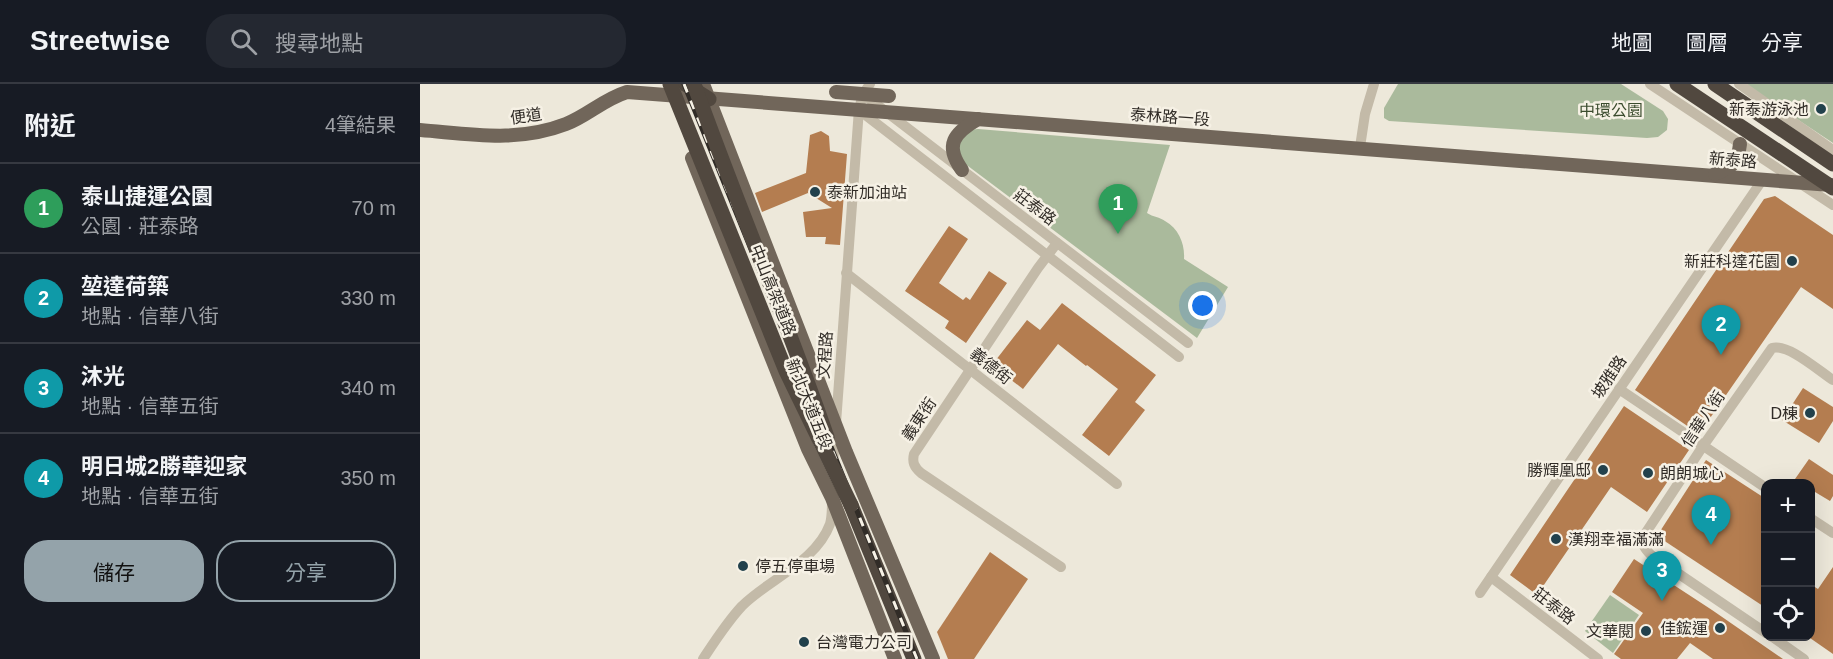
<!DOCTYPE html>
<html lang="zh-TW">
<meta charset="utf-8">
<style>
:root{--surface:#171b24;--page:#242831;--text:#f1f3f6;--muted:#9ea1a6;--line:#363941;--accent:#94a3aa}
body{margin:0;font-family:Arial,"Noto Sans TC",sans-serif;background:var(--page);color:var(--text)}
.controls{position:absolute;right:18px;bottom:18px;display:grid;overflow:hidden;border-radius:12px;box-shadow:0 6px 24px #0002}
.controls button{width:54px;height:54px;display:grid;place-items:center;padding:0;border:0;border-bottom:2px solid var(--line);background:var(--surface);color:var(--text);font:30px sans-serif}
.you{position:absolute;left:783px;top:222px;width:21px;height:21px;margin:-15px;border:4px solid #fff;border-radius:50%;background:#1a73e8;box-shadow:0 0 0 9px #1a73e833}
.badge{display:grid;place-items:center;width:39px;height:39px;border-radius:50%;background:var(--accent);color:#fff;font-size:20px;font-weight:700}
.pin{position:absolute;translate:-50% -50px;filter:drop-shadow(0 2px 3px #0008)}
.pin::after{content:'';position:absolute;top:32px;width:21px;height:18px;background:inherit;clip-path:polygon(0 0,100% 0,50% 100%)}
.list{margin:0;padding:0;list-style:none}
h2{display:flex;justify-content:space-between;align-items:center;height:78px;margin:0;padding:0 24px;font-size:26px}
h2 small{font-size:20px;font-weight:400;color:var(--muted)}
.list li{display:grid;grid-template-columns:39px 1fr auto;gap:18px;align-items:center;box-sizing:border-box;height:90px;padding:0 24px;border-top:2px solid var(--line)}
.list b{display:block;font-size:22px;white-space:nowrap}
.list p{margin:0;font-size:20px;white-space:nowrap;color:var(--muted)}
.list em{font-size:20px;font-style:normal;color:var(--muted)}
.actions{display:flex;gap:12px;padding:18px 24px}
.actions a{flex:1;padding:14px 0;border:2px solid var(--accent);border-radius:24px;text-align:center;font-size:21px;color:var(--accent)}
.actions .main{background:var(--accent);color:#111}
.icon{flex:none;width:33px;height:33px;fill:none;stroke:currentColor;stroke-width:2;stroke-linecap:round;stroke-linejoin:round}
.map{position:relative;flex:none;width:1413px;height:575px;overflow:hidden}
header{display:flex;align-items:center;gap:36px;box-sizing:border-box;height:84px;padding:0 30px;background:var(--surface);border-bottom:2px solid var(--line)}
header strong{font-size:28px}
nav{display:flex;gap:33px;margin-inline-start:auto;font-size:21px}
.search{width:420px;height:54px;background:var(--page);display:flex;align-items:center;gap:15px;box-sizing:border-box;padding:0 21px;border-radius:24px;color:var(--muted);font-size:22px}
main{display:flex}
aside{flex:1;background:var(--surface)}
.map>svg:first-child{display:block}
.green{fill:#aaba9c}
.building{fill:#b47d50}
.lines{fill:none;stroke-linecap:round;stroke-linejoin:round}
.minor{stroke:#c3baa8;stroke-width:10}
.major{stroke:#71665a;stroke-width:14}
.highway{stroke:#51483f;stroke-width:15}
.rail-casing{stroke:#312c27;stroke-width:5}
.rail{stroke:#f6f1e5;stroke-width:3;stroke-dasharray:9;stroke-linecap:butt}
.highway-bridge{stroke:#51483f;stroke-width:15}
.poi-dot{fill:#22414c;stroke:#f6f1e5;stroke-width:2}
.labels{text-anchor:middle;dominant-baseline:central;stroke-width:5;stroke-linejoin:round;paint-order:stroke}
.poi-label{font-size:16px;fill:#312c27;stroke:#f6f1e5;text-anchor:end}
.park-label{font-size:16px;fill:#3b4c2e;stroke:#f6f1e5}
.street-label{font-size:16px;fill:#312c27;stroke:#f6f1e5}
</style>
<header>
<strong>Streetwise</strong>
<div class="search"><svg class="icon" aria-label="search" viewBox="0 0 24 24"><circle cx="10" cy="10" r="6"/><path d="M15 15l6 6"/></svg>搜尋地點</div>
<nav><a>地圖</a><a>圖層</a><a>分享</a></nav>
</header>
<main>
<aside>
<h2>附近<small>4筆結果</small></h2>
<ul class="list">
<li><span class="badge" style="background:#2e9e5b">1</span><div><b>泰山捷運公園</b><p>公園 · 莊泰路</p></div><em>70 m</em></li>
<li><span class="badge" style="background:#0f9aa8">2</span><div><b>堃達荷築</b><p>地點 · 信華八街</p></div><em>330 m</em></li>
<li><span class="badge" style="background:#0f9aa8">3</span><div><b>沐光</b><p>地點 · 信華五街</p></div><em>340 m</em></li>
<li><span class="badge" style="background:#0f9aa8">4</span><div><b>明日城2勝華迎家</b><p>地點 · 信華五街</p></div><em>350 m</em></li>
</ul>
<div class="actions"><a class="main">儲存</a><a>分享</a></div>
</aside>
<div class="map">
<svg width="1413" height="575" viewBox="0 0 1413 575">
<rect width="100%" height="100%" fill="#ede8da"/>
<!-- green -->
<g class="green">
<path d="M978,0H1201L1243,27L1248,35L1247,46L1238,53L1227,54L969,37L964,34V24Z"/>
<path d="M1324,0H1413V59Z"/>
<path d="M558,45L750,61L727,129C733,133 740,133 745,137C759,145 765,160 764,175L808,203L777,254L544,79L537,63L549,46Z"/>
<path d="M1190,511L1219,531L1193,569L1165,547Z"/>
</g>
<!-- building -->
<g class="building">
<path d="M401,47L409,52L410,67L427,70L420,161L405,160L406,153H386L383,128L412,124L388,109L342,128L335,109L386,89L390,51Z"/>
<path d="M1355,112L1413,151V225L1381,203L1279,350L1215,306L1344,115Z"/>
<path d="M529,142L548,155L519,199L543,216L546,213L550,216L569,187L587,199L546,259L525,244L529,237L485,207Z"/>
<path d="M642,219L736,291L715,318L725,326L689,372L662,351L698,305L667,281L666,282L638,260L603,305L572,281L607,236L620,246Z"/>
<path d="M1383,304L1413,323V337L1399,359L1362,336Z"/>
<path d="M1204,322L1269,366L1227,428L1191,403L1117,511L1090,491Z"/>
<path d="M1389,375L1413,391V412L1410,417L1390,405V399H1382L1375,395Z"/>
<path d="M1286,376L1346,415V524L1237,452Z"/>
<path d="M570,468L608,495L554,575H528L517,548Z"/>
<path d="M1214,475L1292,526L1363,575H1293L1270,559L1257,575H1201L1194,570L1223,529L1192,508Z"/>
<path d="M1413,483V570L1390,554V500L1398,505Z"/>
</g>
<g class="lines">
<!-- minor -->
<g class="minor">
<path d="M1230,0L1413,121"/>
<path d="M1319,0L1413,66"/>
<path d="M443,10L768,259"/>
<path d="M439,26L759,273"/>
<path d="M940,63L945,30L954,0"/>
<path d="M637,159L618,184L494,370C492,378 494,383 501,389L641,483"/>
<path d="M426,189L697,400"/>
<path d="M1199,305L1346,404"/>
<path d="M413,380L439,25L443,10L450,0"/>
<path d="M1390,434L1413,449"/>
<path d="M1071,493L1178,575"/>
<path d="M1060,509L1343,95"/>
<path d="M1346,549L1231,471C1225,465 1222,461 1223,453L1283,362L1352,264C1368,259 1399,287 1413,296"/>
<path d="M1351,552L1384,575"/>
<path d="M283,575C295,557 307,538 322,522C349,495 396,478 410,440C412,433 412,424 412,417"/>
</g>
<!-- major -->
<g class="major">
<path d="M283,0L426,368L513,575"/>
<path d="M416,8L469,12"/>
<path d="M0,46C51,50 97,59 146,40C167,32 184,15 207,8L1411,101"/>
<path d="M272,74L388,365L412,414L475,575"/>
<path d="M542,86C524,61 534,49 558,35"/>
<path d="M1295,90C1312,83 1318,79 1320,60"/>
</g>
<!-- highway -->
<g class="highway">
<path d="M265,0L289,15"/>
<path d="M1295,0L1413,80"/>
<path d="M431,421L494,575"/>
</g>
<defs>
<path id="rail" d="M264,0L497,575"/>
</defs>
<!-- rail casing -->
<use href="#rail" class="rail-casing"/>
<!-- rail -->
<use href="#rail" class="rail"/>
<!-- highway-bridge -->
<g class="highway-bridge">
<path d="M250,0L366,287L431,421"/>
<path d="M274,0C316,118 366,234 407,353"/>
<path d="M1257,0L1413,104"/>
</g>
</g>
<!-- markers -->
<g class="poi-dot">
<circle cx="1401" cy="25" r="6"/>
<circle cx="395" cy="108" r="6"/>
<circle cx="1372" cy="177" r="6"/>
<circle cx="1390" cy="329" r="6"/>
<circle cx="1183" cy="386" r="6"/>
<circle cx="1228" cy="389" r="6"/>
<circle cx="1136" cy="455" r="6"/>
<circle cx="323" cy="482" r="6"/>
<circle cx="1300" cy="544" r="6"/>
<circle cx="1226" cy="547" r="6"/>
<circle cx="384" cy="558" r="6"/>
</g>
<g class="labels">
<!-- poi labels -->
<g class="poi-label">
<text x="1389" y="25">新泰游泳池</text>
<text x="407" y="108" text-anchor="start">泰新加油站</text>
<text x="1360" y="177">新莊科達花園</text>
<text x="1378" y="329">D棟</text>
<text x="1171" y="386">勝輝凰邸</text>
<text x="1240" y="389" text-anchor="start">朗朗城心</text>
<text x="1148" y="455" text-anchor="start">漢翔幸福滿滿</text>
<text x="335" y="482" text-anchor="start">停五停車場</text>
<text x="1288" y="544">佳鋐運</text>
<text x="1214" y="547">文華閱</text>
<text x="396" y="558" text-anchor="start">台灣電力公司</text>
</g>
<!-- park labels -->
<g class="park-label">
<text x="1191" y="26">中環公園</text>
</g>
<!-- street labels -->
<g class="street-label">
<text transform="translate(106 32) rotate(-8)">便道</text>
<text transform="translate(750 33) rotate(4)">泰林路一段</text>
<text transform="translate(1313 76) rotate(5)">新泰路</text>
<text transform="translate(615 123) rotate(37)">莊泰路</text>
<text transform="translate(353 206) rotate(68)">中山高架道路</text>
<text transform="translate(405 271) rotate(-86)">文程路</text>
<text transform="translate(571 282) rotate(38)">義德街</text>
<text transform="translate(1189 293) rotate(-56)">坡雅路</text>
<text transform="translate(389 320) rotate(68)">新北大道五段</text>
<text transform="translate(499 335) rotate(-56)">義東街</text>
<text transform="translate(1283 335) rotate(-56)">信華八街</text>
<text transform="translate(1134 522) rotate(38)">莊泰路</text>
</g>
</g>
</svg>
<div class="controls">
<button>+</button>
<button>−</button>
<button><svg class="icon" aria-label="locate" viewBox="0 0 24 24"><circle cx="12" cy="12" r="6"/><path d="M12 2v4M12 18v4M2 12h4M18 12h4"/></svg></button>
</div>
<div class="you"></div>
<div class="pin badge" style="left:698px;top:150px;background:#2e9e5b">1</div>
<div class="pin badge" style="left:1301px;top:271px;background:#0f9aa8">2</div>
<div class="pin badge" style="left:1242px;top:517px;background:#0f9aa8">3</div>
<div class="pin badge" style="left:1291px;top:461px;background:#0f9aa8">4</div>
</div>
</main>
